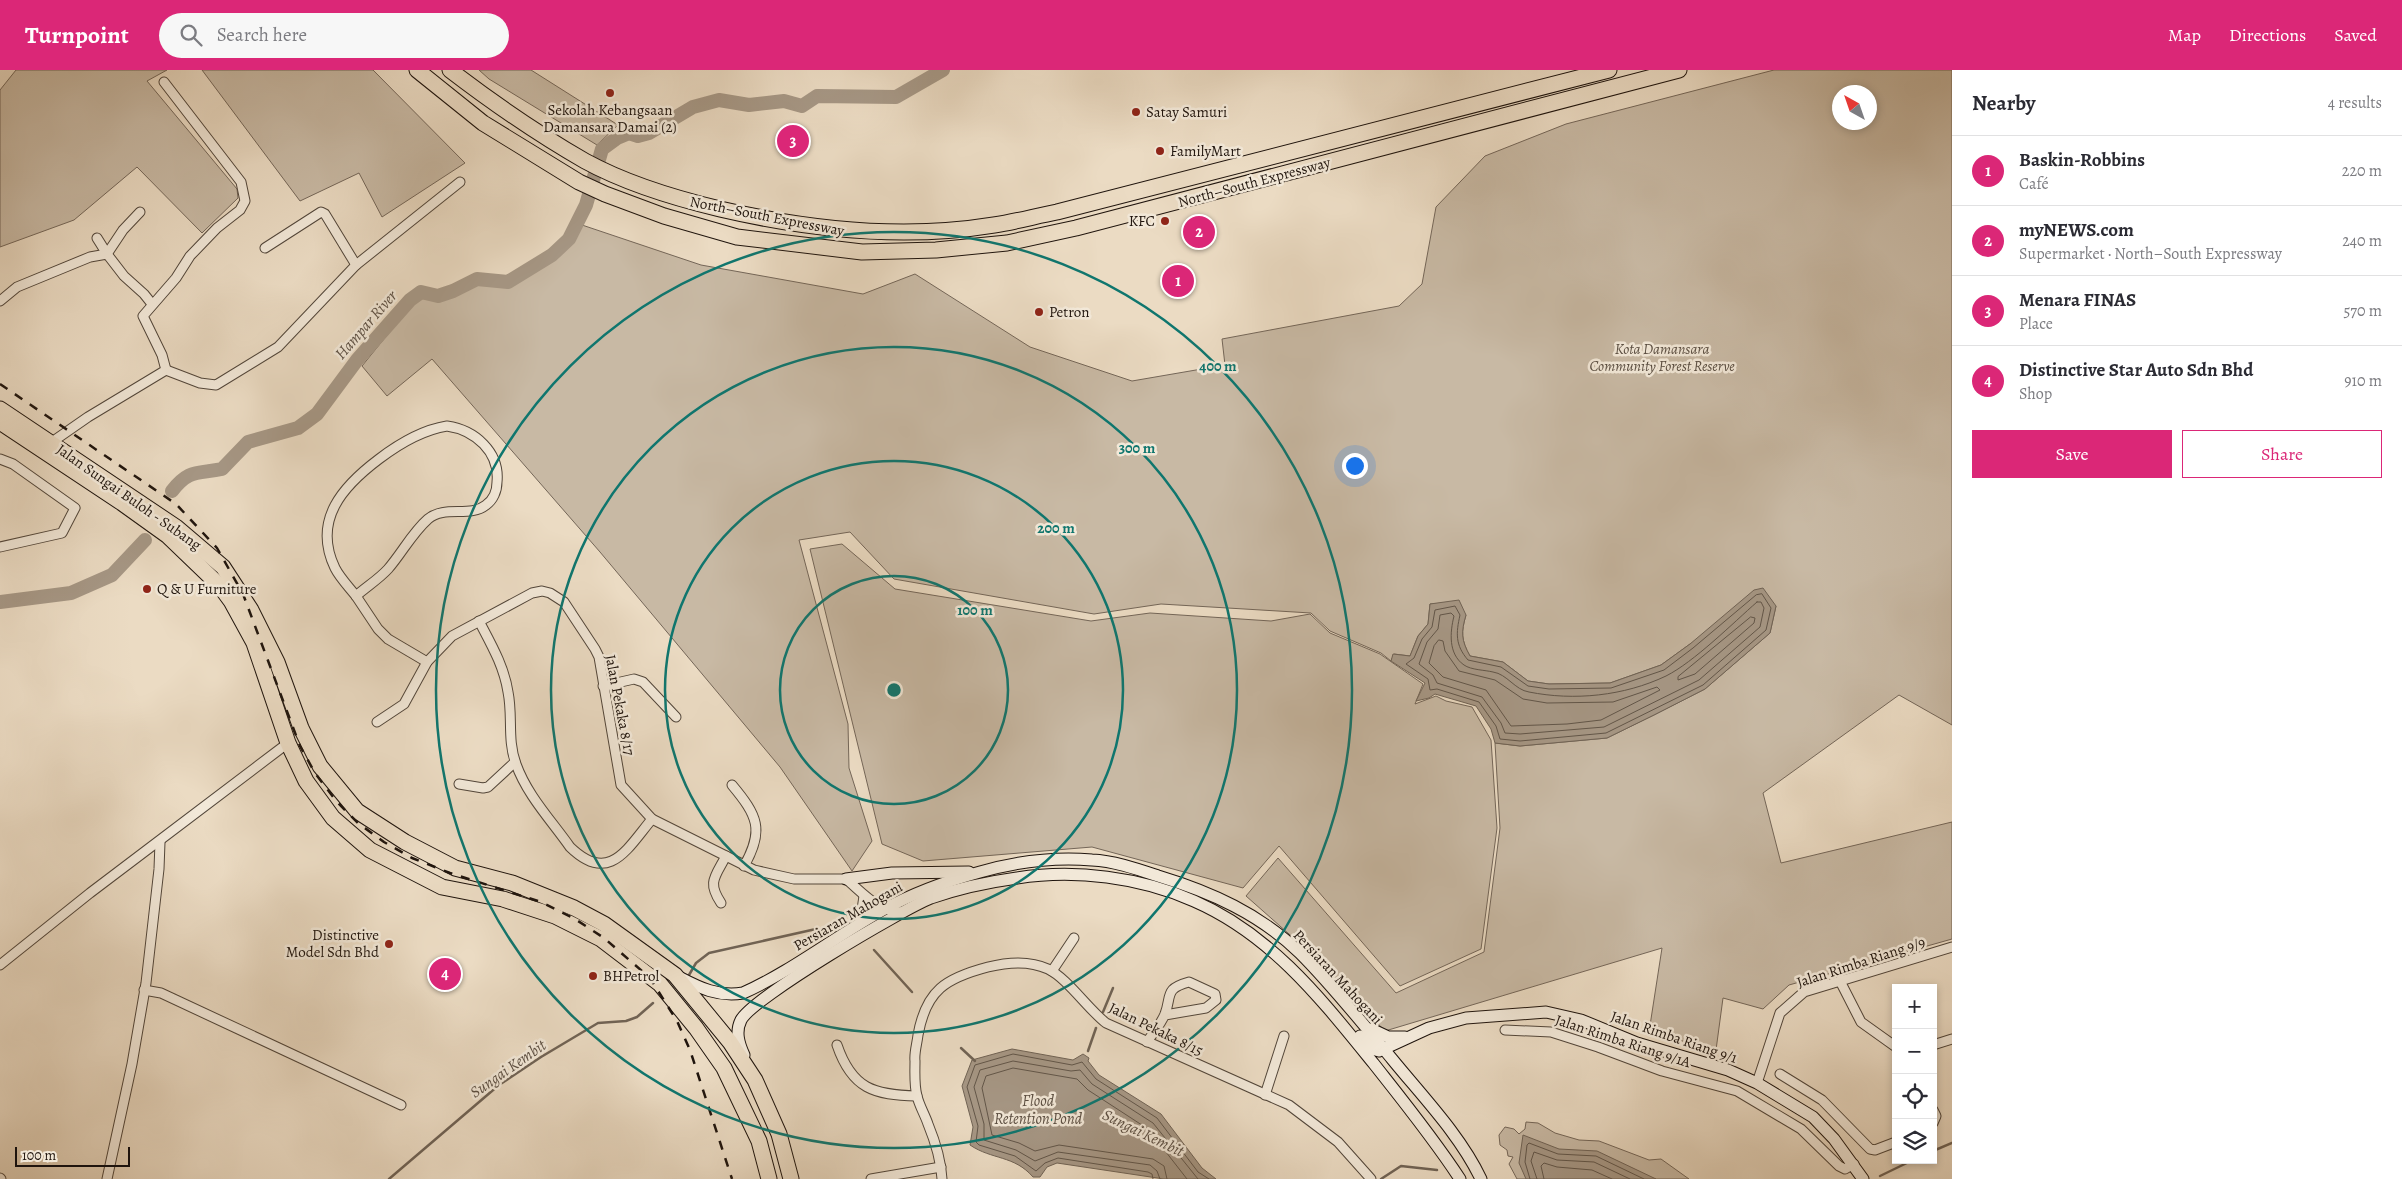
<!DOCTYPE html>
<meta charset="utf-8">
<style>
:root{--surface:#fff;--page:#f7f7f7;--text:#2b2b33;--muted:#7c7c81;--line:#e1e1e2;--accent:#db2777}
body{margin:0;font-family:Alegreya,serif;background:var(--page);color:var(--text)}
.controls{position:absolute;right:15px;bottom:15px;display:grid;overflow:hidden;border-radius:0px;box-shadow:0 2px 8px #0003}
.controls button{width:45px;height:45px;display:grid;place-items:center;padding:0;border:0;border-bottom:1px solid var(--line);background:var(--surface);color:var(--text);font:25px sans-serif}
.compass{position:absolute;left:1832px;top:15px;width:45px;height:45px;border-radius:50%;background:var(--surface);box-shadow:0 2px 8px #0003;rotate:320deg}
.scale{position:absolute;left:15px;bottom:12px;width:115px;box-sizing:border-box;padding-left:5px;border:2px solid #1f140d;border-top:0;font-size:14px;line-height:18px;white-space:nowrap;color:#1f140d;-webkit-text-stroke:4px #f2e8d8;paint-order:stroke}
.you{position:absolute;left:1354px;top:395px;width:18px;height:18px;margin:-12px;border:4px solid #fff;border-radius:50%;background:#1a73e8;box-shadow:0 0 0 8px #1a73e833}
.badge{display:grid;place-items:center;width:32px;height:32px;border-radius:50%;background:var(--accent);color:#fff;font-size:16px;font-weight:700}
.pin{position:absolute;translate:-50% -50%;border:2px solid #fff;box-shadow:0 1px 5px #0006}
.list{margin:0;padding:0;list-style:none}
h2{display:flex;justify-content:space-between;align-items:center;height:65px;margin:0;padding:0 20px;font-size:21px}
h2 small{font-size:16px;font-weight:400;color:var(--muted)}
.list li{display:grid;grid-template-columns:32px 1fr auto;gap:15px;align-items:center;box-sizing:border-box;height:70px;padding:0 20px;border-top:1px solid var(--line)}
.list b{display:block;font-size:19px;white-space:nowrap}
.list p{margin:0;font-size:16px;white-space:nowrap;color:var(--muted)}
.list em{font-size:16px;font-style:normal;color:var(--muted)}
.actions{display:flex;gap:10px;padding:15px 20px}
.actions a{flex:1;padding:11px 0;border:1px solid var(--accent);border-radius:0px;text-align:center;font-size:18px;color:var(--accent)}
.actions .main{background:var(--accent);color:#fff}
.icon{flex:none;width:28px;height:28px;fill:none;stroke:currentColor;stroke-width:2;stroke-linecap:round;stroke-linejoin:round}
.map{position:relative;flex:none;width:1952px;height:1109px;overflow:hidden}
header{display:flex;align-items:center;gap:30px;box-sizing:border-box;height:70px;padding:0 25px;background:var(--accent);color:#fff}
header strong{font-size:24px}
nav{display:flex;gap:28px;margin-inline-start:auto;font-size:18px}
.search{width:350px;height:45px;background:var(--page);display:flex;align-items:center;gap:12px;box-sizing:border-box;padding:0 18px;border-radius:28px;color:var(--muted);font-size:19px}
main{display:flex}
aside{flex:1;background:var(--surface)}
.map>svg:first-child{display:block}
.green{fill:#c8b9a4;stroke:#746658;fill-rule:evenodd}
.water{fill:#a69785;stroke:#706355}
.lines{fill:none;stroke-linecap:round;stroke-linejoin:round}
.shore{stroke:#625649;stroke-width:1}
.stream{stroke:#706355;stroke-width:2.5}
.river{stroke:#a69785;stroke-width:14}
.street-casing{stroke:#52463a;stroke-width:11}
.secondary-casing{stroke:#1f140d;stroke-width:13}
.highway-casing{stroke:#1f140d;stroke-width:17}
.street{stroke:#f2e8d8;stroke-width:9}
.secondary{stroke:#f2e8d8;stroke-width:11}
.highway{stroke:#ebdbc3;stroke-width:15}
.rail{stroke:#1f140d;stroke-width:2.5;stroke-dasharray:9 9;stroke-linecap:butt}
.ring{fill:none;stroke:#0f766e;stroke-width:2.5}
.poi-dot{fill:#8f2418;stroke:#f2e8d8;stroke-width:2}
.labels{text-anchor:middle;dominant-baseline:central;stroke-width:5;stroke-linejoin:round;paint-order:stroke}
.poi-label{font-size:15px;fill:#1f140d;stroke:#f2e8d8;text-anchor:start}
.street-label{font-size:15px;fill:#1f140d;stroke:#f2e8d8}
.park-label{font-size:15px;font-style:italic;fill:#5a4e42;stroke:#f2e8d8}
.water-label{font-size:16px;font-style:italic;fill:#5c4f43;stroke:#f2e8d8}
.centre{fill:#0f766e;stroke:#f2e8d8;stroke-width:2.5}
.ring-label{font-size:15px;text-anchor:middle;font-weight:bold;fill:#0f766e;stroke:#f2e8d8;stroke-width:5;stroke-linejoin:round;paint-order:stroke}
</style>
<header>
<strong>Turnpoint</strong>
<div class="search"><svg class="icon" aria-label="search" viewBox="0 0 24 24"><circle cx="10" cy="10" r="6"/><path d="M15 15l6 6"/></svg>Search here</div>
<nav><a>Map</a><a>Directions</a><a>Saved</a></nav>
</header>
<main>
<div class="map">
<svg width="1952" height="1109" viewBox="0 0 1952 1109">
<rect width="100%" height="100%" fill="#ebdbc3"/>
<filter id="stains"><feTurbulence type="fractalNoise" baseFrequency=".004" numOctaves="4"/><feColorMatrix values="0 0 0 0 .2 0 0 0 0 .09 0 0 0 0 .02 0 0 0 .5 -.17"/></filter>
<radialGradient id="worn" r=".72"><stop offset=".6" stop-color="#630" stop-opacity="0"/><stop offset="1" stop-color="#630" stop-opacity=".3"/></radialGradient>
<!-- green -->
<g class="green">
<path d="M16,0H167L147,11L237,119L238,128L202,163L137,97L74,150L0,177V20Z"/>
<path d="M202,0H373L465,93L382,147L359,103L300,131Z"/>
<path d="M479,0H531L618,55L597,75L489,9Z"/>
<path d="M1774,0H1952V655L1899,625L1763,723L1781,793L1952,752V869L1789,915L1763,939L1723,928L1716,980L1649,962L1662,878L1385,961L1306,879L1246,826L1278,788L1396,923L1484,882L1500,758L1495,673L1520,676L1607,668L1654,645L1705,619L1770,563L1776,536L1690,574L1661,595L1610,613L1549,614L1528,611L1503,592L1470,586C1461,570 1461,562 1466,545L1444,533L1430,534L1428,554L1418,566L1410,586L1394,584L1391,591L1381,583L1330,561L1311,543L1161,534L1094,544L894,509L850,462L799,470L848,654L849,698L872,771L852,801L780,697L600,482L432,289L387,326L362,296L410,237L423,227L437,230L455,226L478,214L509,215L555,188L573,172L582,155L701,195L863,224L915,204L1030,277L1132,311L1225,295L1222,269L1399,236L1422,214L1436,137L1485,86L1566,54ZM1840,22H1870V52H1840Z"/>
<path d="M842,474L895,519L1091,551L1150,543L1271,551L1310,544L1330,563L1380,584L1423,614L1415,634L1436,626L1446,631L1472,637L1491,670L1497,758L1481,879L1400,916L1279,776L1243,818L1092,777L923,791L882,774L810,479Z"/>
<path d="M1526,1052L1538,1053L1555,1063L1579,1070L1599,1071L1649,1090L1661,1089L1689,1109H1517L1509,1094L1513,1087L1508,1086L1507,1080L1500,1075L1499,1065L1505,1057L1514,1059L1519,1064L1525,1059Z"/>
</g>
<!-- water -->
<g class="water">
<path d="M1763,518L1776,536L1770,563L1705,619L1654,645L1607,668L1520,676L1495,673L1491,659L1476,636L1435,624L1429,628L1416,631L1425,613L1391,591L1393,584L1410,586L1418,566L1428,554L1430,534L1459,530L1466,545C1461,562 1461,570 1470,586L1503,592L1528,611L1549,614L1610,613L1661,595L1690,574L1754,520Z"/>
<path d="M1012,979L1073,990L1083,984L1089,988L1088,991L1099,1005L1161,1044L1202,1098L1216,1109H1164L1057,1093L1047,1097L1040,1107H1033C1014,1085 992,1090 970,1075L973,1057L962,1016L972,990Z"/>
<path d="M1523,1065L1559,1079L1597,1081L1656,1109H1526L1519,1093Z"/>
</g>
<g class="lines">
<!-- shore -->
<g class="shore">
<path d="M1762,524L1771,538L1766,560L1703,615L1606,663L1520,671L1500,669L1496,656L1479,632L1437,619L1430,620L1428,609L1406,594L1414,588L1422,569L1432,557L1435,540L1455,536L1460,545C1456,563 1455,575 1468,590L1501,597L1528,616L1549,619L1611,618L1664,600L1693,578L1756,525Z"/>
<path d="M1757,532H1761L1764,538L1760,557L1699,610L1604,657L1520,664L1505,663L1501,653L1482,627L1437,613L1433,605L1419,594L1427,572L1438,559L1440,545L1451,543L1454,546C1450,562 1448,584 1464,595C1471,600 1485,600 1493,602C1507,604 1515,620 1529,622C1574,631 1624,626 1666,606C1694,592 1733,553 1757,532Z"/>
<path d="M1751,547L1755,548L1754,553L1695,604L1678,610V607Z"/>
<path d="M1439,570L1443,571L1445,581L1459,601L1495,610L1523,629L1547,633L1613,632L1657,617L1660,620L1601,650L1567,654L1511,656L1486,620L1443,607L1429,593L1434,576Z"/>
<path d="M1153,1109L1152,1104L1148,1102L1058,1088L1045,1093L1036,1101L1015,1086L979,1075L976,1072L978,1056L967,1017L975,995L1013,984L1072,995L1082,992L1096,1009L1157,1048L1198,1102L1209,1109"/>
<path d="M1160,1109L1157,1101L1150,1095L1058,1082L1035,1091L1016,1080L984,1070V1054L974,1017L980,1000L1013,991L1071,1001L1080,1000L1092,1014L1153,1053L1198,1109"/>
<path d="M1167,1109L1164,1096L1153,1089L1059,1075L1035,1081L1019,1073L992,1065L982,1018L986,1006L1013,998L1077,1009L1088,1020L1148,1059L1187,1109"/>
<path d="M1530,1109L1525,1092L1527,1075L1529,1073L1558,1084L1596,1086L1644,1109"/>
<path d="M1537,1109L1531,1091L1534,1082L1557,1090L1594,1092L1630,1109"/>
<path d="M1544,1109L1541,1096L1544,1093L1557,1097L1592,1100L1612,1109"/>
</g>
<!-- stream -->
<g class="stream">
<path d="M874,880L912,922"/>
<path d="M689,905L696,893L709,883L816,859"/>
<path d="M1103,942L1113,918"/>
<path d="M961,978L975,991"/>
<path d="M1088,981L1096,958"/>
<path d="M1933,1081L1952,1073"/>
<path d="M1880,1106L1913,1090"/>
<path d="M389,1109L499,1015L541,987L598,953L626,951L637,947L653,933"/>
<path d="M1381,1109L1401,1096L1437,1100"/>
</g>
<!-- river -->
<g class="river">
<path d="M172,421C189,399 197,404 222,399L248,372L298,358L317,344L357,290L410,230L421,222L438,226L453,221L477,209L508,212L552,185L569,169L586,135L602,79L617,68L629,63L638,66L649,63L693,37L719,30L749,35L784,31L802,36L817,26L896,27L943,0"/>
<path d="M0,532L71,523L112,505L145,470"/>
</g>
<defs>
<g id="street">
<path d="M97,168L107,184L123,160L140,142"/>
<path d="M265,178L321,142L325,144L356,195"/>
<path d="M0,231L17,217L90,187L107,184L124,206L144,224L152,234"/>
<path d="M166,300L200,313L216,315L278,277L356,195L460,112"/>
<path d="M447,356C475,360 500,382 497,412C497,421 493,430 486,435C470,448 445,435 428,449C412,463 402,483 388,499C379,509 366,517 356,526C349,517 340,508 335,498C312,450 343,416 379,389C400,373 422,360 447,356Z"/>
<path d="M52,372L88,347L166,300L162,285L143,246L176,208L190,186L217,158L240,140L245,131L241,112L164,12"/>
<path d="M0,389L13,394L75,438L62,463L0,477"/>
<path d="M356,526L378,559L388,569L427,592"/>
<path d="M479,551C491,574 504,596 508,622C513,646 507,670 516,694C527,725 551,750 570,777C609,815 627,779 652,749"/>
<path d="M603,616L634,609L643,612L676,647"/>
<path d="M377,652L404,634L427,592L452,566L532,523L542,521L550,523L564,532L595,579L599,587L621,715L652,749L754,800L794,809H846C863,823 878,842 902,842"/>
<path d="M459,714L483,718L488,717L515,692"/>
<path d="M732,715C757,745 765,760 744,796"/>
<path d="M721,833C707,812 715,807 726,786"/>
<path d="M860,853L864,826"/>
<path d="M0,895L90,823L288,673"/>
<path d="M1052,901L1074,868"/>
<path d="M1840,911L1861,952L1896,977"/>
<path d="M144,920L161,923L401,1035"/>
<path d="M1505,960L1551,962L1598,977L1662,1001L1737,1021L1801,1059L1839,1096L1845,1099L1854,1094"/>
<path d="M1147,972C1153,963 1161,954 1165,944C1172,925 1164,919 1189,912L1215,924L1216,930L1206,938L1165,945"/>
<path d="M837,975C852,1019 874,1025 917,1026"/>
<path d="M1933,975L1952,969"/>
<path d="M1780,1004L1822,1030L1870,1079L1875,1080L1896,1072"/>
<path d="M1757,1013L1780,943L1804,922L1952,877"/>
<path d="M1265,1025L1284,966"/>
<path d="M1933,1040L1936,1046L1933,1053"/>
<path d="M0,1108L1,1109"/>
<path d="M107,1109L132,994L146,913L159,799L160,772"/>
<path d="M871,1109L941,1097"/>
<path d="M942,1109C941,1091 935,1071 928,1054C925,1045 919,1035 917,1026C914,1015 915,1002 915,991C914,983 917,974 918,965C926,920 946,908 988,897C1008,892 1029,890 1048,899C1067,908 1088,939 1106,953L1289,1035L1338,1072L1371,1109"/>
</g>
<g id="secondary">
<path d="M846,809L892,803L969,802"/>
<path d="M679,907C700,918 718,927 743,923C792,901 836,866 883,840C913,823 947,811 980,802C1015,792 1056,787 1092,790C1114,791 1137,799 1158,806C1211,822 1260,844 1300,883C1332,915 1364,955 1392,989C1423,1027 1460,1065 1481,1109"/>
<path d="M1371,959L1388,967H1405"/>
<path d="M1360,966L1372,979L1379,981L1429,958L1466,948L1546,942L1581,950L1637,973L1728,1000L1757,1013L1813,1047L1834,1069L1863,1109"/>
<path d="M744,985C739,974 735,962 741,950C752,928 903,839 931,828C959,818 988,812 1017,808C1075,799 1140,807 1194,831C1272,865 1322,930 1374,994C1404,1032 1434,1069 1460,1109"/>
</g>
<g id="highway">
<path d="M417,0L483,53L579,112L605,124L664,146L737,167L862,182L936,180L1007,173L1076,158L1679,0"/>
<path d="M450,0C493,33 538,64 585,91C627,114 674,128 720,139C810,160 902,170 994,155C1015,152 1036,146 1057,142L1609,0"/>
<path d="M0,339L176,457L223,497L251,540L277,592L301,658L320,696L357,741L405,772L455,798L512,813L574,838L604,854L675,905L730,972L755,1010L779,1064L791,1109"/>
<path d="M0,352L122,433L168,466L220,516L231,531L254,573L288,673L306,711L333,748L370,780L442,817L503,829L555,846L601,869L660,914L696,958L724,998L759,1071L769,1109"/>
</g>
</defs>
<!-- street casing -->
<use href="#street" class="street-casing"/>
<!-- secondary casing -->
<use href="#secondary" class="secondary-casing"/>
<!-- highway casing -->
<use href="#highway" class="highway-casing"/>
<!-- street -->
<use href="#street" class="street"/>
<!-- secondary -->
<use href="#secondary" class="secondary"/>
<!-- highway -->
<use href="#highway" class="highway"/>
<!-- rail -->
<path class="rail" d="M0,314L176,434L217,478L243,524L300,676L315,703L337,732L358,753L384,772L412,788L450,803L541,832L575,849L604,868L650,908L677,951L690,980L732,1109"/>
</g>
<!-- distance rings -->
<g class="ring">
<circle cx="894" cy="620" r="114"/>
<circle cx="894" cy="620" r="229"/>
<circle cx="894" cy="620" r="343"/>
<circle cx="894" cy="620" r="458"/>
</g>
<!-- markers -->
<g class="poi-dot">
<circle cx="610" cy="23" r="5"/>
<circle cx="1136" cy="42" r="5"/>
<circle cx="1160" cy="81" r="5"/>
<circle cx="1165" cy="151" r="5"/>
<circle cx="1039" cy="242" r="5"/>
<circle cx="147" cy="519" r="5"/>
<circle cx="389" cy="874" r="5"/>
<circle cx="593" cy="906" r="5"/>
</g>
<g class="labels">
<!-- poi labels -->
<g class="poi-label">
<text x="610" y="40" text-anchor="middle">Sekolah Kebangsaan<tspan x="610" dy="17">Damansara Damai (2)</tspan></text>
<text x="1146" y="42">Satay Samuri</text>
<text x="1170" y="81">FamilyMart</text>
<text x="1155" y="151" text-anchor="end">KFC</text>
<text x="1049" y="242">Petron</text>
<text x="157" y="519">Q &amp; U Furniture</text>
<text x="379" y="865" text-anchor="end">Distinctive<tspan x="379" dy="17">Model Sdn Bhd</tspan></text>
<text x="603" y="906">BHPetrol</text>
</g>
<!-- street labels -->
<g class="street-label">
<text transform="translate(1254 112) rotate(-15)">North–South Expressway</text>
<text transform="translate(767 146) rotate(11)">North–South Expressway</text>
<text transform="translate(129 427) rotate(35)">Jalan Sungai Buloh - Subang</text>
<text transform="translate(620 635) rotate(79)">Jalan Pekaka 8/17</text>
<text transform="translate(848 846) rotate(-30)">Persiaran Mahogani</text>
<text transform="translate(1861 892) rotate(-18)">Jalan Rimba Riang 9/9</text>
<text transform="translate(1338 907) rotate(47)">Persiaran Mahogani</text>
<text transform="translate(1156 959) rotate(26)">Jalan Pekaka 8/15</text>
<text transform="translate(1674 967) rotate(19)">Jalan Rimba Riang 9/1</text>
<text transform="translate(1623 971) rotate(18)">Jalan Rimba Riang 9/1A</text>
</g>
<!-- park labels -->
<g class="park-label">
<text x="1662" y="279">Kota Damansara<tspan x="1662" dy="17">Community Forest Reserve</tspan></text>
</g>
<!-- water labels -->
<g class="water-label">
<text transform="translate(366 255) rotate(-49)">Hampar River</text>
<text transform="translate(508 999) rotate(-35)">Sungai Kembit</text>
<text x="1038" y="1031">Flood<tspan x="1038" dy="18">Retention Pond</tspan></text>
<text transform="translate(1143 1063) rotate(26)">Sungai Kembit</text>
</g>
</g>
<circle cx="894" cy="620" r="8" class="centre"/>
<g class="ring-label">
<text x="1218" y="301">400 m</text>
<text x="1137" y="383">300 m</text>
<text x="1056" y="463">200 m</text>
<text x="975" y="545">100 m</text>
</g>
<rect width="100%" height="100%" filter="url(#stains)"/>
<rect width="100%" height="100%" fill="url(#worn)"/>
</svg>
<div class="controls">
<button>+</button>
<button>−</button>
<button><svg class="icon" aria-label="locate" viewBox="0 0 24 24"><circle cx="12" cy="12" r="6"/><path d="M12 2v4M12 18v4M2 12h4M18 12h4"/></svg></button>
<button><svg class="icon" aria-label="layers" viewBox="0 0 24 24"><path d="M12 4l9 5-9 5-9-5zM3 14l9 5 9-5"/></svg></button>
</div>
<svg class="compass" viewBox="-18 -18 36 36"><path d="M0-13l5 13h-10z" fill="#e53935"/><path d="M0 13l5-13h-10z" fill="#7c7c81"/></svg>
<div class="scale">100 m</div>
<div class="you"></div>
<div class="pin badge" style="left:1178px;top:211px">1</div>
<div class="pin badge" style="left:1199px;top:162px">2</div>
<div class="pin badge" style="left:793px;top:71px">3</div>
<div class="pin badge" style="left:445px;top:904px">4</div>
</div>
<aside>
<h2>Nearby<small>4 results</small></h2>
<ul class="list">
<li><span class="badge">1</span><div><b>Baskin-Robbins</b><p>Café</p></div><em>220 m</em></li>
<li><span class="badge">2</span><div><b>myNEWS.com</b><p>Supermarket · North–South Expressway</p></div><em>240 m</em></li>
<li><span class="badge">3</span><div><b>Menara FINAS</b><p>Place</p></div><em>570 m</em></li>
<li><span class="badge">4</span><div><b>Distinctive Star Auto Sdn Bhd</b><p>Shop</p></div><em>910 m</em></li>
</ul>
<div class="actions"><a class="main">Save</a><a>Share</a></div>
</aside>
</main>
